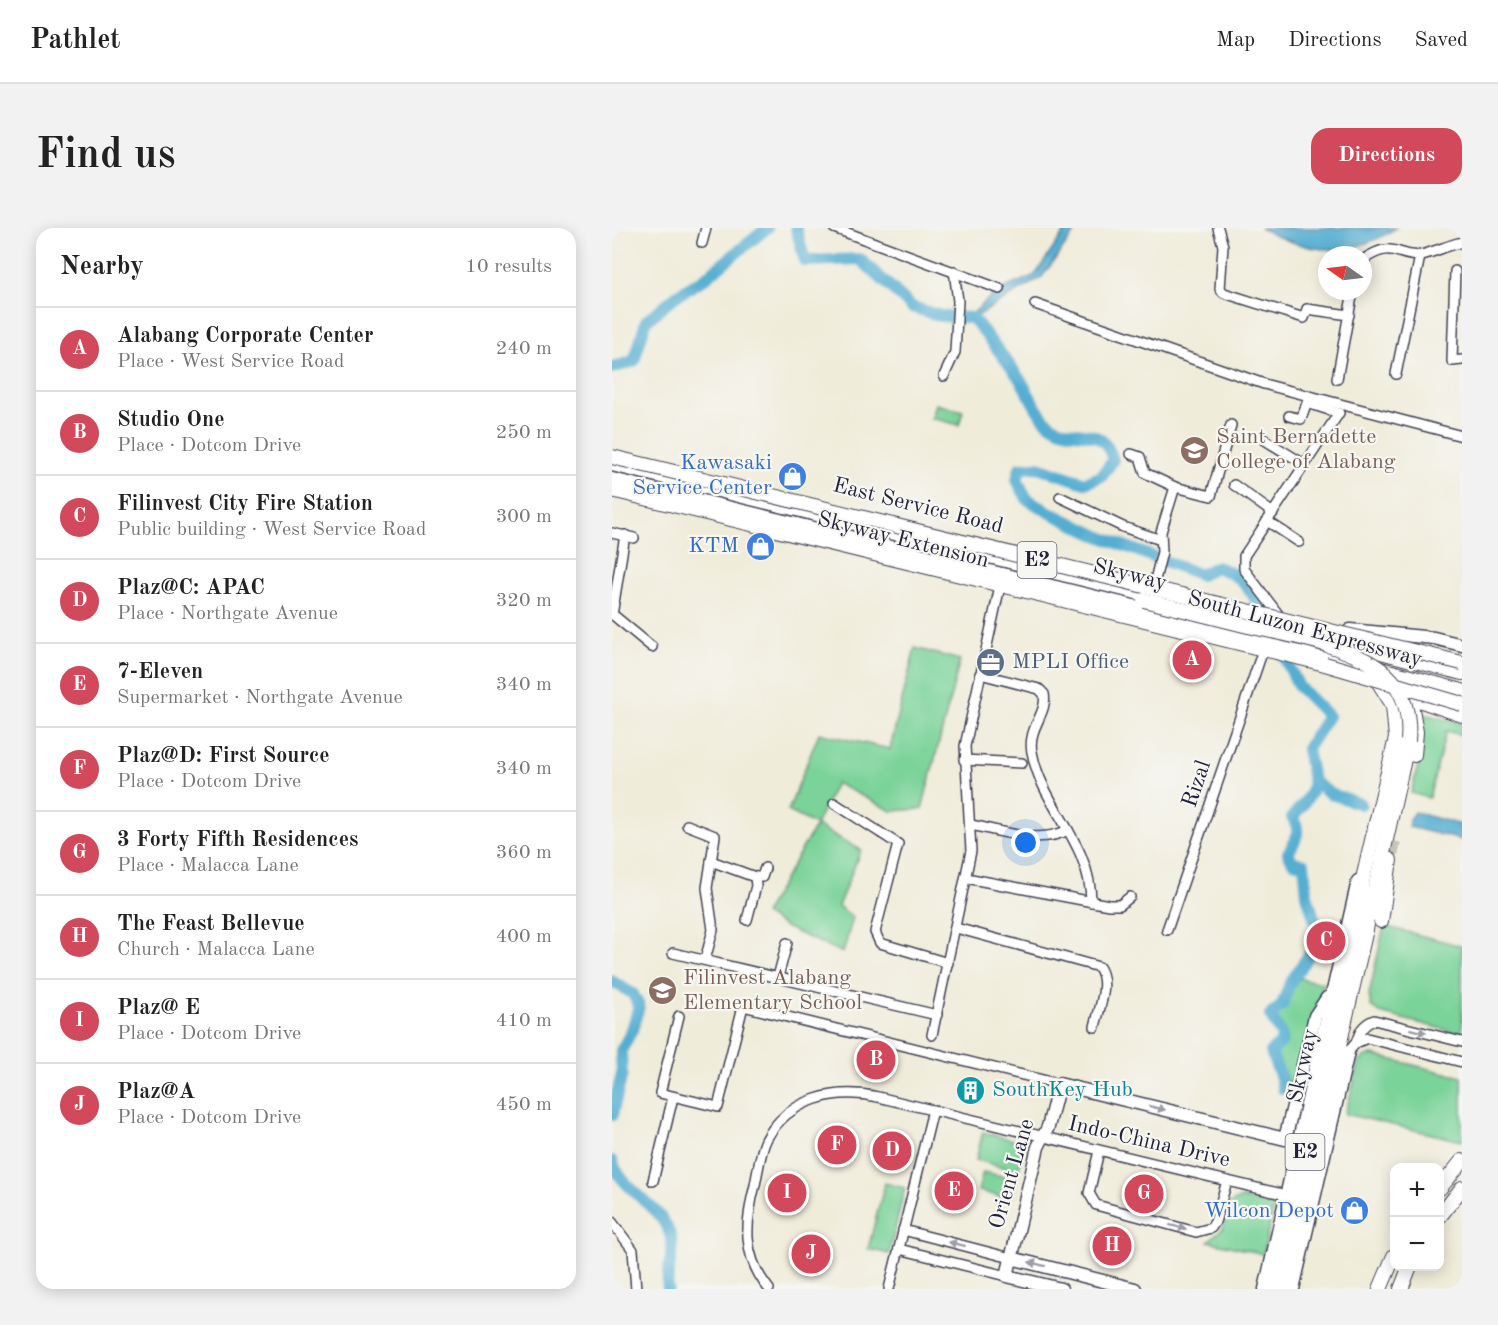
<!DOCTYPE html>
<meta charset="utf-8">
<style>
:root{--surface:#fff;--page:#f2f2f2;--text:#222;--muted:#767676;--line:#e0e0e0;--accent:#d1495b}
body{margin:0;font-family:"Old Standard TT",serif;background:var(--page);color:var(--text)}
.controls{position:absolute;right:18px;bottom:18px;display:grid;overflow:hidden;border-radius:12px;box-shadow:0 3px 15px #0003}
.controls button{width:54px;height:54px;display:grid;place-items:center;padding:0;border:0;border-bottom:2px solid var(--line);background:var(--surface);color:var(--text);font:30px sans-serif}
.compass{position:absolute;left:706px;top:18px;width:54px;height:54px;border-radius:50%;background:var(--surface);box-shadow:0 3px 15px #0003;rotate:284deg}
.you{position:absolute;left:414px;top:615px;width:21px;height:21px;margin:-15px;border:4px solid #fff;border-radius:50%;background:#1a73e8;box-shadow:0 0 0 9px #1a73e833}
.badge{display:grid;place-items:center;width:39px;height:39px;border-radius:50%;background:var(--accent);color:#fff;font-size:20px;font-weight:700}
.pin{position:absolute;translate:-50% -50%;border:3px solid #fff;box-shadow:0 2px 6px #0006}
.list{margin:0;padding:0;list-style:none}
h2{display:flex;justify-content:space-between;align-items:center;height:78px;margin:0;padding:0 24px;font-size:26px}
h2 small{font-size:20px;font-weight:400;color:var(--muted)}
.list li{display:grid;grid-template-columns:39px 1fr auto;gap:18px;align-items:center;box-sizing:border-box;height:84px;padding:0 24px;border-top:2px solid var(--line)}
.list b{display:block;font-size:22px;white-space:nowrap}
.list p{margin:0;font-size:20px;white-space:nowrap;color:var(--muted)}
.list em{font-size:20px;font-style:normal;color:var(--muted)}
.map{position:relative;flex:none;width:850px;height:1061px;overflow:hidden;border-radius:18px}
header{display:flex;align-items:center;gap:36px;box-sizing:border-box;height:84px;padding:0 30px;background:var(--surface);border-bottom:2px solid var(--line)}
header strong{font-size:28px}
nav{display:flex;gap:33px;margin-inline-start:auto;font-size:21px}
.intro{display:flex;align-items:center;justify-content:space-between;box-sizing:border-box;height:144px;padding:0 36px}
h1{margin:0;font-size:42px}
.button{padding:15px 27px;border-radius:18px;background:var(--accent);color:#fff;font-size:21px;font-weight:700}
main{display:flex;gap:36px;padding:0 36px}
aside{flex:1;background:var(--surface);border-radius:18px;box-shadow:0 3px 15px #0003}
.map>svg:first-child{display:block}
.green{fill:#7ad399;stroke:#4e7a6a;stroke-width:1.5}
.water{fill:#55aed2;stroke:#3c6886;stroke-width:1.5}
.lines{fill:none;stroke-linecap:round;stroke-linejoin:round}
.river{stroke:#55aed2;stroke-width:12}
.highway-tunnel{stroke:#c7c4ba;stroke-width:14;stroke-dasharray:14 7;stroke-linecap:butt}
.minor-casing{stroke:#414053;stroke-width:12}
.major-casing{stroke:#414053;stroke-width:15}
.highway-casing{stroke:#414053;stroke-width:16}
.minor{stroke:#fff;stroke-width:9}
.major{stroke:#fff;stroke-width:12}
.highway{stroke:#fff;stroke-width:14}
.highway-bridge-casing{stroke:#414053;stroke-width:16;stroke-linecap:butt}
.highway-bridge{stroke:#fff;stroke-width:14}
.oneway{fill:#9c9ca7}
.labels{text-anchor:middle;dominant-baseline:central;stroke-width:4.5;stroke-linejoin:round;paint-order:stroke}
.shield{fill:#f6f6f2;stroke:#626272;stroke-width:1.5}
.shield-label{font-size:21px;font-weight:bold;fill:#22223b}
.education-label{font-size:22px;fill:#785e54;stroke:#f6f6f2;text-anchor:start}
.shop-label{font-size:22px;fill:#366cbe;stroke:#f6f6f2;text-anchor:end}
.street-label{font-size:22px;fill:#22223b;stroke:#f6f6f2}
.service-label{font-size:22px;fill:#4e5e75;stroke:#f6f6f2;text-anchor:start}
.culture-label{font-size:22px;fill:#0d838f;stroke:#f6f6f2;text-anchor:start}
</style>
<header>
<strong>Pathlet</strong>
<nav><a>Map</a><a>Directions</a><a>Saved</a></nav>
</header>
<div class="intro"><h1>Find us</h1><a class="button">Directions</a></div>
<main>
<aside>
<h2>Nearby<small>10 results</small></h2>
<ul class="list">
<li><span class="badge">A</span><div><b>Alabang Corporate Center</b><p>Place · West Service Road</p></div><em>240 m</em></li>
<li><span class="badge">B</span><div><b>Studio One</b><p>Place · Dotcom Drive</p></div><em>250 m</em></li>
<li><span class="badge">C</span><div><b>Filinvest City Fire Station</b><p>Public building · West Service Road</p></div><em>300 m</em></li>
<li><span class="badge">D</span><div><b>Plaz@C: APAC</b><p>Place · Northgate Avenue</p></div><em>320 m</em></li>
<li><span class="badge">E</span><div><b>7-Eleven</b><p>Supermarket · Northgate Avenue</p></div><em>340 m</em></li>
<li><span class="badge">F</span><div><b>Plaz@D: First Source</b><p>Place · Dotcom Drive</p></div><em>340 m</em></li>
<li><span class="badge">G</span><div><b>3 Forty Fifth Residences</b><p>Place · Malacca Lane</p></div><em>360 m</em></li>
<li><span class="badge">H</span><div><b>The Feast Bellevue</b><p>Church · Malacca Lane</p></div><em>400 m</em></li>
<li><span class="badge">I</span><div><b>Plaz@ E</b><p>Place · Dotcom Drive</p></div><em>410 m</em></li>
<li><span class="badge">J</span><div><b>Plaz@A</b><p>Place · Dotcom Drive</p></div><em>450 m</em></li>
</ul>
</aside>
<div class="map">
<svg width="850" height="1061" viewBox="0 0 850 1061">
<rect width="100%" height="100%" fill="#f6f6f2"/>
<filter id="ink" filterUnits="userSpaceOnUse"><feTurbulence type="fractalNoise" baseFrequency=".0167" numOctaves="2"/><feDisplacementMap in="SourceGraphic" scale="12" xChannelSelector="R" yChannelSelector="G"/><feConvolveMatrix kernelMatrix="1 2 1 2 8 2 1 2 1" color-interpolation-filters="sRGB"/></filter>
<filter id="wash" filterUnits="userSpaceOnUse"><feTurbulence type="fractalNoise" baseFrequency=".008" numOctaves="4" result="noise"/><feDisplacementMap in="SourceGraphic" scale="24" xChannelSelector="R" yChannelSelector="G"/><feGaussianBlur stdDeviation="1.35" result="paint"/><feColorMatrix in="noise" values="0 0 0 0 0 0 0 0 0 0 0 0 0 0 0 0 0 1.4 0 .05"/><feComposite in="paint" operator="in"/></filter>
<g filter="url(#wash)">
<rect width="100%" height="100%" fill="#f0ecda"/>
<!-- green -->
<g class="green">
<path d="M324,176L351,183L347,197L320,190Z"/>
<path d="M303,420L348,432L310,581L280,583L224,555L204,597L249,622L226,678L241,689L231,725L175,700L152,686L204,597L176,583L207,505L278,521Z"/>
<path d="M807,485L850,495V507L834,503L817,570L799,565C806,538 814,513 807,485Z"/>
<path d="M772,698L850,718V806L768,785L759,778L757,767Z"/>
<path d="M684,750L712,755L683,876L674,847L661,826L671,815L673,806L660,787L673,777Z"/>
<path d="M761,827L850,849V913L733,886L747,835L753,828Z"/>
<path d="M371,904L413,915L406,943L364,932Z"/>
<path d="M371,944L404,951L399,971L366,963Z"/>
<path d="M273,955L293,960L277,1026L256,1021Z"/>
<path d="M630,970L662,978L651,1026L596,1013L611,1000L619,975Z"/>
</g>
<!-- water -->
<g class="water">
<path d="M455,0H466L430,49L362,90L359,87L384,64L423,47Z"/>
<path d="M648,0H784C736,32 697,25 648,0Z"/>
<path d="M802,584L850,597V612L797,599V592Z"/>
</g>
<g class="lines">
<!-- river -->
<g class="river">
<path d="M184,0L193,33L248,31L300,79L329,88L361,90"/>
<path d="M361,90C377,111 394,131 409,153C419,168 425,188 441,198C465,213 491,195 501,232L490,248L473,255L426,239L408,240L405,252L415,271L437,284L484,307L589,347L603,339C632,345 643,369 655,394"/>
<path d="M0,140L22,133L34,93L64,68L92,51L155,0"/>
<path d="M668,420L687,459L716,488L695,521C702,558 707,560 680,589C690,603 684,612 676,625L681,634L692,636L695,667L705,700L700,722L678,755L670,777L658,787L670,808L669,815L659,823C662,838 670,844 671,861"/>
<path d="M701,553L719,566L749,576"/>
<path d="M0,753L21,766L27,778L20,802L9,823L10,846L0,887"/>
<path d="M0,933C11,965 51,977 59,1010C63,1026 53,1044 56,1061"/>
</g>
</g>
</g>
<g filter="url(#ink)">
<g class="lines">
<!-- highway-tunnel -->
<path class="highway-tunnel" d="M779,627L782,613"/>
<defs>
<g id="minor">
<path d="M222,0L388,61"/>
<path d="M606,0L611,18L608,61L612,65L692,90L695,81L737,87"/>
<path d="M90,15L94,0"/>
<path d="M751,32C782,10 786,31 809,27C823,24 836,17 850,14"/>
<path d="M843,43L840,133L850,132"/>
<path d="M423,76L652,156L850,208"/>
<path d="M784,146L808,28"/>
<path d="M332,148L343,124L346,73L342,43"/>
<path d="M725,151L741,63"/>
<path d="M648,209L692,236"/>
<path d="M519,226L528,229L533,245L563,259"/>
<path d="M622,257L661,285"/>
<path d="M448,269L511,299L549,312"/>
<path d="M655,293L687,314"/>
<path d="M0,305L22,310"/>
<path d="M542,356L550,324L549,304L563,259L599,268L619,197"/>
<path d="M0,386L40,419"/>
<path d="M666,386L632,341V328L727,185L695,175L689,191L677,188"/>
<path d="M0,387L13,307"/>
<path d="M368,446L427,461L432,466C436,486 415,500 420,524C430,579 479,614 479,674"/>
<path d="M352,532L410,535"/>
<path d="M222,575L286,616L263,704L268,715L336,735"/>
<path d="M75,597L103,608L95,660L101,702L93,732"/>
<path d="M359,597C389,603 428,617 456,602"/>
<path d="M99,633L143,649L144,658L135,692"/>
<path d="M143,649H150L153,640"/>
<path d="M354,650L497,677H508L518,669"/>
<path d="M344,700L487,739C498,756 487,780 483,799"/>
<path d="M555,702L651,422"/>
<path d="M61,725L325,787"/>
<path d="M166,749L175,715"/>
<path d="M67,788L48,865L106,879L131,778L447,856"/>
<path d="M320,807L359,623L353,518L388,358"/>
<path d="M744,815C748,803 750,797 762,792L850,814"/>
<path d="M736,824L744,815L755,810L850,834"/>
<path d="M487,923L477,965L484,977L584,1004L599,1000L603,994L615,953"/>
<path d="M41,953L61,869"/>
<path d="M0,994L21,1022L24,1061"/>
<path d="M291,1002L399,1030"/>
<path d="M287,1021L395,1048"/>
<path d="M157,1061C130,1028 133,996 143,957C146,943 148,925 154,912C176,870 224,860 266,869L674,967"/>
<path d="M277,1061L321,882"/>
</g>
<g id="major">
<path d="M738,402L822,410L850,417"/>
<path d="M399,1030L523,1061"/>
<path d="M449,1061L395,1048L426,919L436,899L447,856L673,911L703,788L715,770"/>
<path d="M653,1061L746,653"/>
<path d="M681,1061L736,824"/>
</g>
<g id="highway">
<path d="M0,236L549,370"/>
<path d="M0,252L747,434"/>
<path d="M0,262L713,436"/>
<path d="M594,381L663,397"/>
<path d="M699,406L850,445"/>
<path d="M765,440L850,463"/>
<path d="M795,468L850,487"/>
<path d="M798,470L804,504L802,527"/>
<path d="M747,686L750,655L784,510L781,477L762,447"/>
<path d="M757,688L796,513"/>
<path d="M769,693L778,632"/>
<path d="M828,960L850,933"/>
<path d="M828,988L850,960"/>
<path d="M661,1061L745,694"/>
<path d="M671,1061L755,697"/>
<path d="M768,1061L782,1028"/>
<path d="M789,1061L798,1038"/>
</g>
</defs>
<!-- minor casing -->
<use href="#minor" class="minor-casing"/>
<!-- major casing -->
<use href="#major" class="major-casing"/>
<!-- highway casing -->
<use href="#highway" class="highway-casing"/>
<!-- minor -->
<use href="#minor" class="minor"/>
<!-- major -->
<use href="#major" class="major"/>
<!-- highway -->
<use href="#highway" class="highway"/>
<defs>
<g id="highway-bridge">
<path d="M0,229L850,435"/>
<path d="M532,372C567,381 601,389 636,398C677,407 742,418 774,446C793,463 798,489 796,513"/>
<path d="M713,436L850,476"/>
</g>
</defs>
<!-- highway-bridge casing -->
<use href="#highway-bridge" class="highway-bridge-casing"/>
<!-- highway-bridge -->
<use href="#highway-bridge" class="highway-bridge"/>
</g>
<!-- one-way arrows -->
<defs><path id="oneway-solid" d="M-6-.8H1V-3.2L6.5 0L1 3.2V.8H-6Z" transform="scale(1.5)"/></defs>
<g class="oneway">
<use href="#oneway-solid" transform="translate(806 803) rotate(14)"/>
<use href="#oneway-solid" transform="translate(545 880) rotate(14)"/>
<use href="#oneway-solid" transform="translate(566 999) rotate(14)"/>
<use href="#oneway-solid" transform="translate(345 1016) rotate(-166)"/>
<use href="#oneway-solid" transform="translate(425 1036) rotate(-166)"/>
</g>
</g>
<!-- icons -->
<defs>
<symbol id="university-disc" viewBox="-11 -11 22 22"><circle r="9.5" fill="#8d6e63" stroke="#f6f6f2"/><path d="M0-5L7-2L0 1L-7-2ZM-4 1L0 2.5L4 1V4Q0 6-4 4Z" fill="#fff"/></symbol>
<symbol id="shop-disc" viewBox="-11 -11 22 22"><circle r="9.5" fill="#3f7fe0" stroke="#f6f6f2"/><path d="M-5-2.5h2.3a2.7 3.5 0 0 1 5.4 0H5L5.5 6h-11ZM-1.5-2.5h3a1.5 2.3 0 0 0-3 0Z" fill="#fff"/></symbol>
<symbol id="office-disc" viewBox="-11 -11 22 22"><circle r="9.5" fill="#5c6f8a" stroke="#f6f6f2"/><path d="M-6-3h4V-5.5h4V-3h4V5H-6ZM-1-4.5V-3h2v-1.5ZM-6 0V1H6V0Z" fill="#fff"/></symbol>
<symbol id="school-disc" viewBox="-11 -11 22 22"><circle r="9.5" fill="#8d6e63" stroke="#f6f6f2"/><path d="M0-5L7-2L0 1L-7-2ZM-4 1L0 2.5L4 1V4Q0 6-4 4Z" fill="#fff"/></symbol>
<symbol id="building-disc" viewBox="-11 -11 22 22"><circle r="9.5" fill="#0f9aa8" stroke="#f6f6f2"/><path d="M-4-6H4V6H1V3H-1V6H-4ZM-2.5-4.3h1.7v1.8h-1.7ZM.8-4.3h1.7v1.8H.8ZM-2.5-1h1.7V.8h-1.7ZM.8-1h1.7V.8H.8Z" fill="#fff"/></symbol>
</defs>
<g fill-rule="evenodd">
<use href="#university-disc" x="566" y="206" width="33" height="33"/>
<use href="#shop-disc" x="164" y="232" width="33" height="33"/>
<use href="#shop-disc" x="132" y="302" width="33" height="33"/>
<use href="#office-disc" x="362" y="418" width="33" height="33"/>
<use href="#school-disc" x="34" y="746" width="33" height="33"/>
<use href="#building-disc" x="342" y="846" width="33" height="33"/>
<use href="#shop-disc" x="726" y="966" width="33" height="33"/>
</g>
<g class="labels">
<!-- shield labels -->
<g class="shield">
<rect x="405.5" y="314" width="39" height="36" rx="4.5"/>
<rect x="673.5" y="906" width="39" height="36" rx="4.5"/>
</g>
<g class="shield-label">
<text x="425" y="332">E2</text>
<text x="693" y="924">E2</text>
</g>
<!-- education labels -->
<g class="education-label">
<text x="604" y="209">Saint Bernadette<tspan x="604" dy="25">College of Alabang</tspan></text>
<text x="71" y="750">Filinvest Alabang<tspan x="71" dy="25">Elementary School</tspan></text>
</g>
<!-- shop labels -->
<g class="shop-label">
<text x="160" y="235">Kawasaki<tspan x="160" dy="25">Service Center</tspan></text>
<text x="127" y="318">KTM</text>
<text x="722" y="983">Wilcon Depot</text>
</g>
<!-- street labels -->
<g class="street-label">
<text transform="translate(306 278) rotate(14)">East Service Road</text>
<text transform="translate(291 312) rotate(14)">Skyway Extension</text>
<text transform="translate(518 347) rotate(14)">Skyway</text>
<text transform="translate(693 401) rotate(15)">South Luzon Expressway</text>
<text transform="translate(585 556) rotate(-71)">Rizal</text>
<text transform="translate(691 838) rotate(-77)">Skyway</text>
<text transform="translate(537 914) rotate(13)">Indo-China Drive</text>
<text transform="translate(400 946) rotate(-74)">Orient Lane</text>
</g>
<!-- service labels -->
<g class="service-label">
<text x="400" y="434">MPLI Office</text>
</g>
<!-- culture labels -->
<g class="culture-label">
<text x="380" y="862">SouthKey Hub</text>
</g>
</g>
</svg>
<div class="controls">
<button>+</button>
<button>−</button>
</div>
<svg class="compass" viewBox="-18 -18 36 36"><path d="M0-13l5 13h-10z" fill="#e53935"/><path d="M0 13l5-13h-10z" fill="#767676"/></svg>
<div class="you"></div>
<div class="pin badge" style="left:580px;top:432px">A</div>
<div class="pin badge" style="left:264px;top:832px">B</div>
<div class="pin badge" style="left:714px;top:713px">C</div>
<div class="pin badge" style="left:280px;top:923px">D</div>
<div class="pin badge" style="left:342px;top:963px">E</div>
<div class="pin badge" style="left:225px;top:917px">F</div>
<div class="pin badge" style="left:532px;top:966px">G</div>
<div class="pin badge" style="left:500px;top:1018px">H</div>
<div class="pin badge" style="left:175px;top:965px">I</div>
<div class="pin badge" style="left:199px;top:1026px">J</div>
</div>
</main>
